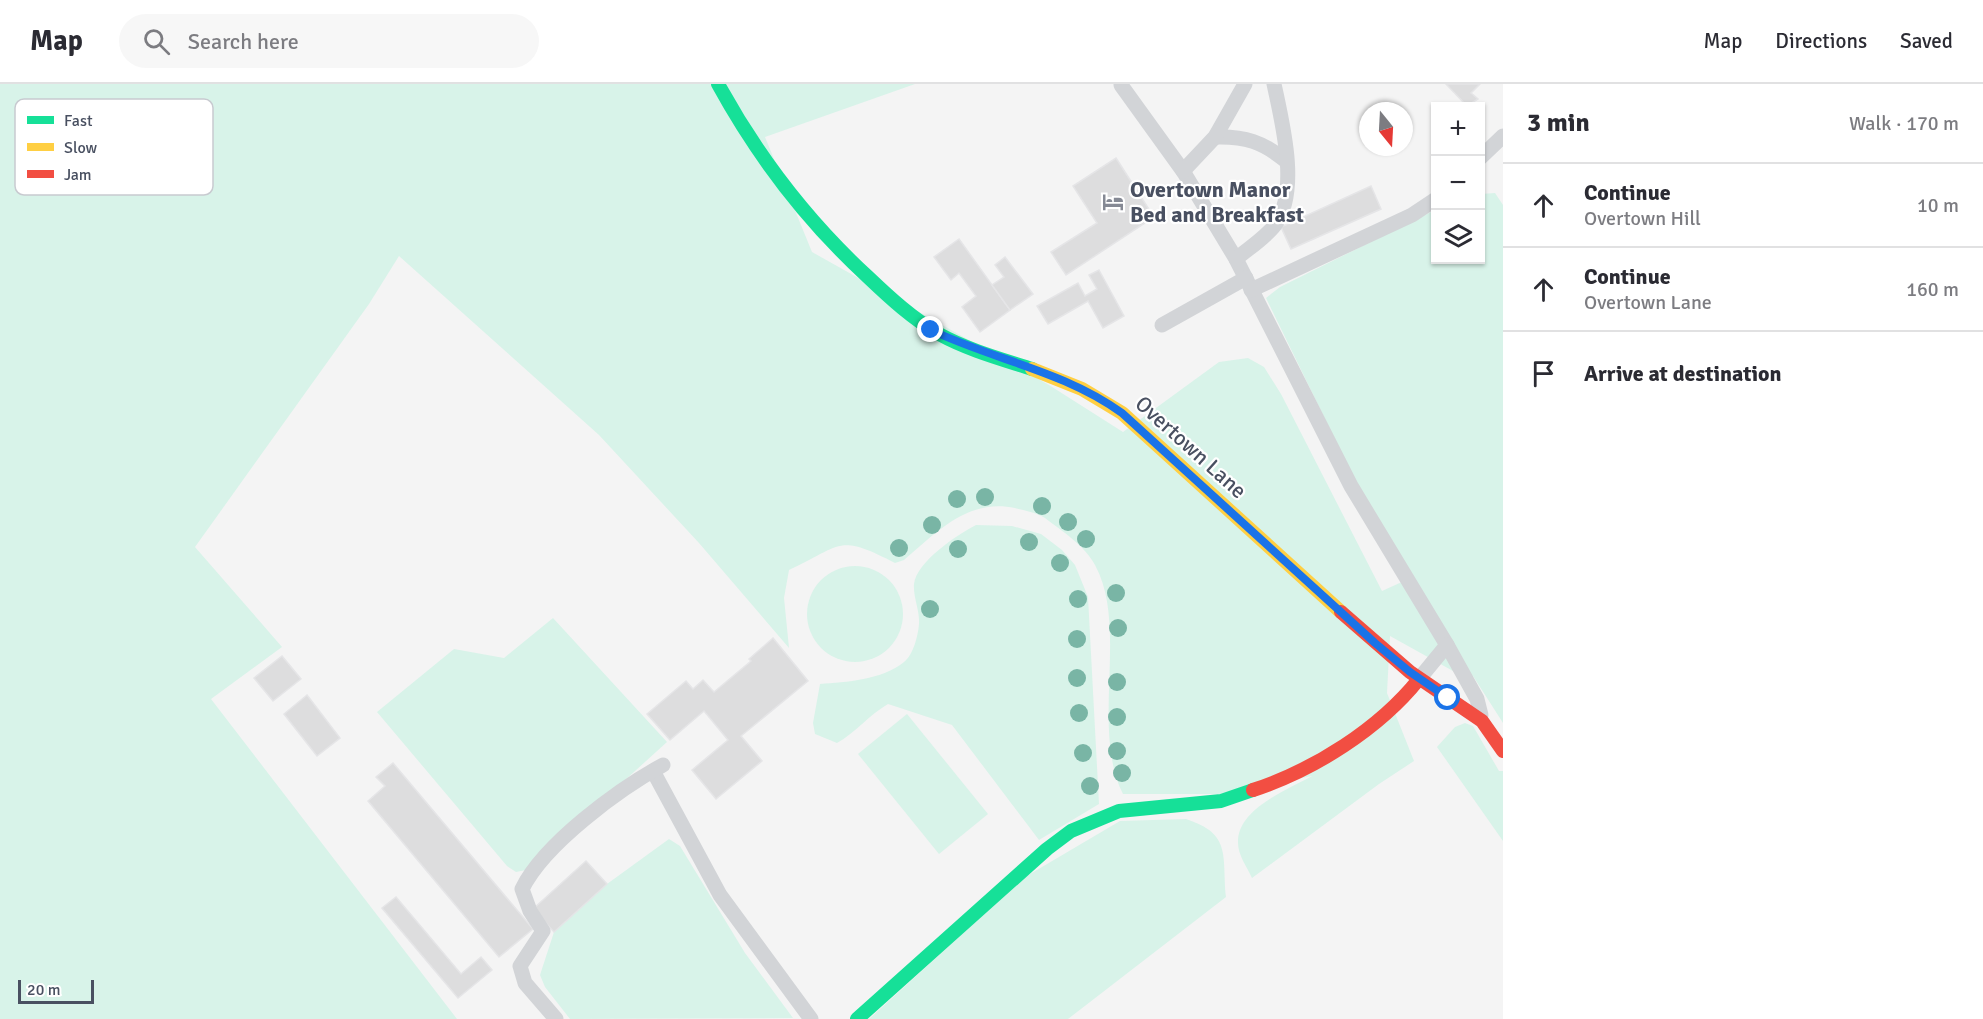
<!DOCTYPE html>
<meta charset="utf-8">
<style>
:root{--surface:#fff;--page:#f7f7f7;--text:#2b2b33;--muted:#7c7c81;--line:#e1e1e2}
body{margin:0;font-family:Signika,sans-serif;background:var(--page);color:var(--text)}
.controls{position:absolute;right:18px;top:18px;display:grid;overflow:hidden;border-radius:0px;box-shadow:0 2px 4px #0004}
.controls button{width:54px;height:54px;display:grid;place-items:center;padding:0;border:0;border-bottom:2px solid var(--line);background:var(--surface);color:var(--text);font:30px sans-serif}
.compass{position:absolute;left:1359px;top:18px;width:54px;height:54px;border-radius:50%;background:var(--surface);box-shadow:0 2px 4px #0004;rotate:162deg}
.scale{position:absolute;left:18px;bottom:15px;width:76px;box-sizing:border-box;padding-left:6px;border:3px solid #495061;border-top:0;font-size:16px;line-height:21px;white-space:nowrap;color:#495061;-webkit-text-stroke:4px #fff;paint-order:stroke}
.stop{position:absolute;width:18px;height:18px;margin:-14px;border:4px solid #1a73e8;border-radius:50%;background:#fff}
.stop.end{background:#1a73e8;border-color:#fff;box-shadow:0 2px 6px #0008}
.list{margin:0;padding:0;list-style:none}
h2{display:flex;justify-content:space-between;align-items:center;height:78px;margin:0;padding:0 24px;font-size:26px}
h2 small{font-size:20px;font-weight:400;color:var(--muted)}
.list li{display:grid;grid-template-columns:39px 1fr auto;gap:18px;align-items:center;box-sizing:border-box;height:84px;padding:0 24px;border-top:2px solid var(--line)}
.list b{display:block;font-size:22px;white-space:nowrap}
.list p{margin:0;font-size:20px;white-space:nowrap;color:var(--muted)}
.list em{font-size:20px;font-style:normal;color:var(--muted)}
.icon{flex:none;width:33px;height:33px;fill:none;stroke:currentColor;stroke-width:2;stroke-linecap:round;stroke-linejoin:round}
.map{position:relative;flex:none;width:1503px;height:935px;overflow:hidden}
header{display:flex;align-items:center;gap:36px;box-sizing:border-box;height:84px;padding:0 30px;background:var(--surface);border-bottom:2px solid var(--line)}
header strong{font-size:28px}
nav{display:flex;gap:33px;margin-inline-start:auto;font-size:21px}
.search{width:420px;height:54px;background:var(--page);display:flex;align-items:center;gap:15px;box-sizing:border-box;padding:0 21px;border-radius:33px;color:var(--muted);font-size:22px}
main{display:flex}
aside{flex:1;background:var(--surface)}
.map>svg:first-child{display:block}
.green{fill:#d8f3e9}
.building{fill:#ddddde;stroke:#e5e5e7;stroke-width:1.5}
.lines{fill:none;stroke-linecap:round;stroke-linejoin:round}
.lane{stroke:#d2d4d7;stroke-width:15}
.fast{stroke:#16e098;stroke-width:14}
.slow{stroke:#ffcf43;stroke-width:14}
.jam{stroke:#f24e42;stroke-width:14}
.tree{fill:#79b5a5}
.route{stroke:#1a73e8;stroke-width:8}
.labels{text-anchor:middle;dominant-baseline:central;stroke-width:4.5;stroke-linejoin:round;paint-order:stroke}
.poi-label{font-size:22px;font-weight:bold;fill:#495061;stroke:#fff;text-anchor:start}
.street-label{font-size:22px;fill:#495061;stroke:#fff}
.key{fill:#fff;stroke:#c8cad0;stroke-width:1.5}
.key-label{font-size:16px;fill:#495061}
</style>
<header>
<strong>Map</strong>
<div class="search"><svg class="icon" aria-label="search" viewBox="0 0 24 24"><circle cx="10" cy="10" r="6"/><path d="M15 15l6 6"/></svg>Search here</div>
<nav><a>Map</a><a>Directions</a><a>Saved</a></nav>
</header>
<main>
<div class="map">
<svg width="1503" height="935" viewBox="0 0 1503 935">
<rect width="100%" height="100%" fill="#f4f4f4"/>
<!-- green -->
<g class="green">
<path d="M0,0H915L765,53L812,168L1049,301L1123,348L1219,278L1248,274L1264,283L1281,310L1382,507L1404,497L1266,214L1280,203L1435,126L1436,176H1480L1481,110L1495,109L1503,121V639L1473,592L1453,587L1390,552L1387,609L1414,677L1379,700L1252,794C1247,783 1238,771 1238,759C1237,725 1287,706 1312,692L1221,710H1123C1090,645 1129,543 1095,481C1084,461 1062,447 1045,434C1035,428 1025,427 1015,424C968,414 937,448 904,476L895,479C837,449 843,461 789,486L784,514L789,564L699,459L599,351L399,172L369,220L195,463L282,563L211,615L457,935H0Z"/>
<path d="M976,441L1012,442L1041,450L1062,466L1075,481L1088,513L1099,720L1039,756L952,641L888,620C869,631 855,649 837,659L815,650L813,639L820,600C846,598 882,596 904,578C913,571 918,552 919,540C920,527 913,513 914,500C916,478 958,450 976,441Z"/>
<circle cx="855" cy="530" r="48"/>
<path d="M553,534L667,658L526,786L516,788L507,782L377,628L454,565L504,574Z"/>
<path d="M907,630L988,730L939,770L858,670Z"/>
<path d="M1465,639L1473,642L1499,687H1503V757L1437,663L1455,643Z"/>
<path d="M1186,735C1232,750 1222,771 1226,813L1068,935H869L1025,793L1120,737Z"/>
<path d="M669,755L680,762L745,869L793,934L570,935L545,903L540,891L554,848L607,800Z"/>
</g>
<!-- building -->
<g class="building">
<path d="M1446,0H1480L1471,9L1478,15L1467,22Z"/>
<path d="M1116,74L1154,133L1066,191L1051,168L1097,139L1073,102Z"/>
<path d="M1371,102L1381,125L1291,165L1281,143Z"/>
<path d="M959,155L1010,226L980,248L962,223L976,212L959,189L951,196L934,173Z"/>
<path d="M1005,173L1033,210L1010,226L992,201L1004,193L995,181Z"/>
<path d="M1099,186L1124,232L1103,244L1088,217L1048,240L1037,222L1078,199L1085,212L1097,205L1089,191Z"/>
<path d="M773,554L808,597L741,652L762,677L716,715L692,686L728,656L704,627L670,656L647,630L686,597L693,605L703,596L714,608L751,577L749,575Z"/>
<path d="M282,572L301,595L273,617L254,594Z"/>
<path d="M307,611L340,654L317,672L284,630Z"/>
<path d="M393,679L533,845L499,873L368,717L385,702L376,693Z"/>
<path d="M586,777L607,800L554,848L533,825Z"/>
<path d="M396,813L461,890L481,873L492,886L458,914L382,824Z"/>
</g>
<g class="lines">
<!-- lane -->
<g class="lane">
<path d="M1121,1L1183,87L1236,175L1351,402L1447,561L1419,595"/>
<path d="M1215,53C1245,52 1263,58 1286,77"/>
<path d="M1480,74L1503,52"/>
<path d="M1183,87L1215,53L1245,0"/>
<path d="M1236,175C1249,164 1265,154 1275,141C1300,107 1282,38 1274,0"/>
<path d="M1251,206L1412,131L1436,115"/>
<path d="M1162,241L1246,194"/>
<path d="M1447,561L1477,615L1481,631"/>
<path d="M653,687L720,811L811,935"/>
<path d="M556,935L525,899L520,882L543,847L530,827L522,805C544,760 619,705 663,681"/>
</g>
<!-- fast -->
<g class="fast">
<path d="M718,0C758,73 807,137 868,193C890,214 913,235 939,250C968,266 1001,275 1032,285"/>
<path d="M857,935L1047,765L1071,747L1119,727L1221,717L1253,706"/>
</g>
<!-- slow -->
<path class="slow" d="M1032,285L1082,305L1122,329L1341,528"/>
<!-- jam -->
<g class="jam">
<path d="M1341,528L1410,588L1482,637L1503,667"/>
<path d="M1253,706C1314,686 1379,645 1419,595"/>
</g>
</g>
<!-- trees -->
<g class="tree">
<circle cx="985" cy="413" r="9"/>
<circle cx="957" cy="415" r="9"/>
<circle cx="1042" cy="422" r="9"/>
<circle cx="1068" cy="438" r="9"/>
<circle cx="932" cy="441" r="9"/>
<circle cx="1086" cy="455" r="9"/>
<circle cx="1029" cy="458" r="9"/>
<circle cx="899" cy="464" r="9"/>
<circle cx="958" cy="465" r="9"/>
<circle cx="1060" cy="479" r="9"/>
<circle cx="1116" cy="509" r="9"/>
<circle cx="1078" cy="515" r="9"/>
<circle cx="930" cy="525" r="9"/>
<circle cx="1118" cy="544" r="9"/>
<circle cx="1077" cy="555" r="9"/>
<circle cx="1077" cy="594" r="9"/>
<circle cx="1117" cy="598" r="9"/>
<circle cx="1079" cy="629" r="9"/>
<circle cx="1117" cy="633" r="9"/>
<circle cx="1117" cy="667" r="9"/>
<circle cx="1083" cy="669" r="9"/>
<circle cx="1122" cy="689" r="9"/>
<circle cx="1090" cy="702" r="9"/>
</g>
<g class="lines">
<!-- route -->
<path class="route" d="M931,246C994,276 1064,287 1122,329L1375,559L1410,588L1448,614"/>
</g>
<!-- icons -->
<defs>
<symbol id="hotel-bare" viewBox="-9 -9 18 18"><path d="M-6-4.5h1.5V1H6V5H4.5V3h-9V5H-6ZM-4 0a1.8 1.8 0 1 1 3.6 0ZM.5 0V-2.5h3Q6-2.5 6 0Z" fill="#858994" stroke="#fff" stroke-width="2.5" paint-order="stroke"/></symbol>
</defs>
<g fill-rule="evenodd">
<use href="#hotel-bare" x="1098" y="103" width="30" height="30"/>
</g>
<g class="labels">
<!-- poi labels -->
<g class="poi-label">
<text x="1130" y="105">Overtown Manor<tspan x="1130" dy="25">Bed and Breakfast</tspan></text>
</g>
<!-- street labels -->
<g class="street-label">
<text transform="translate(1191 363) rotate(42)">Overtown Lane</text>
</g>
</g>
<!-- legend -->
<rect x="15" y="15" width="198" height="96" rx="9" class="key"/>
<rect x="27" y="32" width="27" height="8" fill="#16e098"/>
<rect x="27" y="59" width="27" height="8" fill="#ffcf43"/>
<rect x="27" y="86" width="27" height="8" fill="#f24e42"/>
<g class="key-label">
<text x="64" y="42">Fast</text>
<text x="64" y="69">Slow</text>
<text x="64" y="96">Jam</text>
</g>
</svg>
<div class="controls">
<button>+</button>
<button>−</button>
<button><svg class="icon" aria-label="layers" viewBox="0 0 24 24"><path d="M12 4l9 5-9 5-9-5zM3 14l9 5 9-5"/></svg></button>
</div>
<svg class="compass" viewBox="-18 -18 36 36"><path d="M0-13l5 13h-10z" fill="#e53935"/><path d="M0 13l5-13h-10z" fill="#7c7c81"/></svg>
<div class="scale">20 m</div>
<div class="stop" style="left:1448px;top:614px"></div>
<div class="stop end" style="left:931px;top:246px"></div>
</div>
<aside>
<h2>3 min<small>Walk · 170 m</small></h2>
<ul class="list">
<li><svg class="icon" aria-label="ahead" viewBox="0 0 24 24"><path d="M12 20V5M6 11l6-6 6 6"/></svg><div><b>Continue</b><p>Overtown Hill</p></div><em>10 m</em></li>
<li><svg class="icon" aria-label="ahead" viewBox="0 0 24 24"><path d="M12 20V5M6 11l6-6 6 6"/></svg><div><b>Continue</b><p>Overtown Lane</p></div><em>160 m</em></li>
<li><svg class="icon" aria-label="arrive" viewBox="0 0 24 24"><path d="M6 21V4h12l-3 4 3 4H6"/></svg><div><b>Arrive at destination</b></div></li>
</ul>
</aside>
</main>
